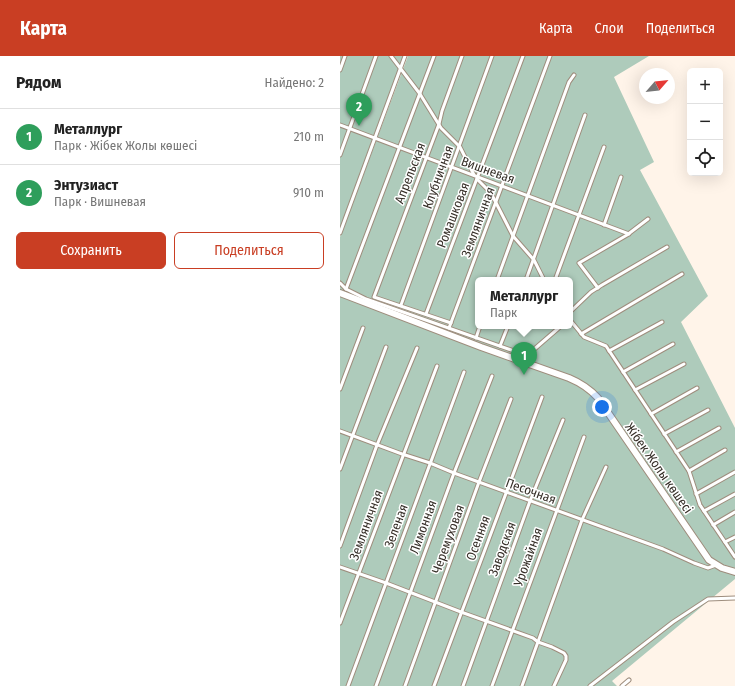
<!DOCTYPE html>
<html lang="ru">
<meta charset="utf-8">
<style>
:root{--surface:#fff;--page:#f6f6f6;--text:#222;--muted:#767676;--line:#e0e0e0;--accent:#c93e23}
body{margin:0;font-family:"Fira Sans Condensed",sans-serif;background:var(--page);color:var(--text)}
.controls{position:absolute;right:12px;top:12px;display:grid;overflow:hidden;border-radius:6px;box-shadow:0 4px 16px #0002}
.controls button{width:36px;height:36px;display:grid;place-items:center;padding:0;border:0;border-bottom:1px solid var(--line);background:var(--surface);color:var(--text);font:20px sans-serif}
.compass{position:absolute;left:299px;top:12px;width:36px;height:36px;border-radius:50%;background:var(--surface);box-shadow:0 4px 16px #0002;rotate:62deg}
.you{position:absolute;left:262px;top:351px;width:14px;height:14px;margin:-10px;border:3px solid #fff;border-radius:50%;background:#1a73e8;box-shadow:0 0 0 6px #1a73e833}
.badge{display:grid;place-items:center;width:26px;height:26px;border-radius:50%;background:var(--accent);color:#fff;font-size:13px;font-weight:700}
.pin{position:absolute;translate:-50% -33px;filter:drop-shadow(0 1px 2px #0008)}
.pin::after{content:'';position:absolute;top:21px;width:14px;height:12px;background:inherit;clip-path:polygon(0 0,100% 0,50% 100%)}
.popup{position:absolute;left:135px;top:221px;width:98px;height:52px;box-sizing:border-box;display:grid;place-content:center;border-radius:6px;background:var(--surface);filter:drop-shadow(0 1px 3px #0005);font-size:13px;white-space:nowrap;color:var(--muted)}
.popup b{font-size:15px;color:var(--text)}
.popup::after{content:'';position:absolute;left:50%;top:100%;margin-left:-8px;border:8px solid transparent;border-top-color:var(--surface)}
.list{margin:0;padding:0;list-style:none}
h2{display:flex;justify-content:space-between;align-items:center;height:52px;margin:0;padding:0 16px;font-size:17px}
h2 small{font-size:13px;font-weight:400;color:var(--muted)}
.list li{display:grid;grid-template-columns:26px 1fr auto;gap:12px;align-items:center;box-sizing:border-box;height:56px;padding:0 16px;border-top:1px solid var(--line)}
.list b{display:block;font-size:15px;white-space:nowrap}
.list p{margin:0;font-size:13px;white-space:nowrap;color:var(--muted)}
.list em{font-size:13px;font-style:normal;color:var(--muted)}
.actions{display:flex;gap:8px;padding:12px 16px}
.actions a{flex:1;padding:9px 0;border:1px solid var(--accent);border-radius:6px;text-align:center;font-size:14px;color:var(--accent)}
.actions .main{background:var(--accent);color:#fff}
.icon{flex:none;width:22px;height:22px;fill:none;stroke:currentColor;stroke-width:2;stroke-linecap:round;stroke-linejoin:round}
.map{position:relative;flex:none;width:395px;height:630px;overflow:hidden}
header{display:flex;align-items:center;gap:24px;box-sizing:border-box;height:56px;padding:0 20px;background:var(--accent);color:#fff}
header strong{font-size:19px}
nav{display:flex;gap:22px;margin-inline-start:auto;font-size:14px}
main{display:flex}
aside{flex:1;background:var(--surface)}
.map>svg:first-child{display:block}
.green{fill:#aecbbb;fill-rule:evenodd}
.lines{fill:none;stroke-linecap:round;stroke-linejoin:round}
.street-casing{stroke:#9e8d7d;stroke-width:5}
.highway-casing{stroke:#9e8d7d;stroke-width:8}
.street{stroke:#fff;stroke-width:3}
.highway{stroke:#fff;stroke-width:6}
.labels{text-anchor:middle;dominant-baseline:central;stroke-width:3;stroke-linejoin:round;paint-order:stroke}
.street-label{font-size:13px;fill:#362f28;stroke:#fff}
</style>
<header>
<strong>Карта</strong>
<nav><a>Карта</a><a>Слои</a><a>Поделиться</a></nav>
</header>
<main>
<aside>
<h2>Рядом<small>Найдено: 2</small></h2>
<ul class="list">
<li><span class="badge" style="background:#2e9e5b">1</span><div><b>Металлург</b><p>Парк · Жібек Жолы көшесі</p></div><em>210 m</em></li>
<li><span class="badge" style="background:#2e9e5b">2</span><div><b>Энтузиаст</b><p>Парк · Вишневая</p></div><em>910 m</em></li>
</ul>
<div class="actions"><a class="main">Сохранить</a><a>Поделиться</a></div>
</aside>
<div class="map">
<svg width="395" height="630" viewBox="0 0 395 630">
<rect width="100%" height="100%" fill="#fff4e9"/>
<!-- green -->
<g class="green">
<path d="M0,0H65L0,174Z"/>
<path d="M68,0H309L274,21L314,106L300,114L368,240L341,266L395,372V523L272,625L277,630H0V181ZM138,224H230V270H138Z"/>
</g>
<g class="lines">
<defs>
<g id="street">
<path d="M51,0L80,38L101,72L120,91L134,119"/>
<path d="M0,14L5,0"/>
<path d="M0,69L289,178"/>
<path d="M0,99L36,0"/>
<path d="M137,123L151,137L173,180L194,204L204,224"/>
<path d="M264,169L281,121"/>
<path d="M0,177L65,0"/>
<path d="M157,224L229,26L234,19"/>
<path d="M186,224L245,59"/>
<path d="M215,224L264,91"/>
<path d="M0,227L6,233L26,243L188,300"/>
<path d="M258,232L239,207L287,179L308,163"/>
<path d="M6,233L94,0"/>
<path d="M61,249L152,0"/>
<path d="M230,256L251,236L262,229L327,191"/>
<path d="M86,258L183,0"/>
<path d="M230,264L244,281L266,290L349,415L360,449L395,501"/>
<path d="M111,267L34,241L99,68L102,55L122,0"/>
<path d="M109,272L210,0"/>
<path d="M241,278L342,218"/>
<path d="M136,282L140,270"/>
<path d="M160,290L168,270"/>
<path d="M269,295L322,266"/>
<path d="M184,306L191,296L221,270"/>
<path d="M283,316L333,288"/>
<path d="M0,333L23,272"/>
<path d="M295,334L344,308"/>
<path d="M311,358L357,332"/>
<path d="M0,375L62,398L90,407L114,417L323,493L354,507L368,512L376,509"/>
<path d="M324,378L368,354"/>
<path d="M336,396L379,372"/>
<path d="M0,413L46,291"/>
<path d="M349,415L385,394"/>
<path d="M356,438L395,416"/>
<path d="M364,455L395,438"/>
<path d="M373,469L395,456"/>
<path d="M385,486L395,481"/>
<path d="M0,490L37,389L77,292"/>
<path d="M0,511L46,527L121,556L193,582L198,586L212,591L224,597L226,600V604L214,630"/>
<path d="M0,567L97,310"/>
<path d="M8,630L124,316"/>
<path d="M36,630L114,417L152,320"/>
<path d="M65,630L139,426L171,343"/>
<path d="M94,630L202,341"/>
<path d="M123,630L190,445L223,364"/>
<path d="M152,630L244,381"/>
<path d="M182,630L242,464L266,411"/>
<path d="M250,630L333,566L368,543L395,542"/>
<path d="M282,630L289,624"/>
</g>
<path id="highway" d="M0,237L141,291L229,322C241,327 249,332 258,342L369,504L382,512L395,516"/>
</defs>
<!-- street casing -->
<use href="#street" class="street-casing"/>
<!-- highway casing -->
<use href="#highway" class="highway-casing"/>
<!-- street -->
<use href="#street" class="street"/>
<!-- highway -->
<use href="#highway" class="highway"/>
</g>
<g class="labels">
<!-- street labels -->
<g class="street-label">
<text transform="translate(148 114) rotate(20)">Вишневая</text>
<text transform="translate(70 117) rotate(-69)">Апрельская</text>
<text transform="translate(98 121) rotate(-70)">Клубничная</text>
<text transform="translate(113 159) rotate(-69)">Ромашковая</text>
<text transform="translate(138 166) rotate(-70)">Земляничная</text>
<text transform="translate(319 412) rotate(55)">Жібек Жолы көшесі</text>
<text transform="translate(191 435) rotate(20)">Песочная</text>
<text transform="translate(26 469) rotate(-70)">Земляничная</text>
<text transform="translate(56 470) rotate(-70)">Зеленая</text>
<text transform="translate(83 471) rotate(-70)">Лимонная</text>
<text transform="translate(138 482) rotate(-70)">Осенняя</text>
<text transform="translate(108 483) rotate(-70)">Черемуховая</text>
<text transform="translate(162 493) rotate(-70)">Заводская</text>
<text transform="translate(188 501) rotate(-70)">Урожайная</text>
</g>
</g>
</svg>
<div class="controls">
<button>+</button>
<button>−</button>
<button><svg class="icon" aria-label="locate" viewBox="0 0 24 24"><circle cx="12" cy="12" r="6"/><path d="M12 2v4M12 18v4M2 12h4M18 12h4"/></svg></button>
</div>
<svg class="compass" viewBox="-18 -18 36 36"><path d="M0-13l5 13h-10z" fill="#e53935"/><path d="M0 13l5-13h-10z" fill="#767676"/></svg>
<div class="you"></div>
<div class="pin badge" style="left:184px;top:319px;background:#2e9e5b">1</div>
<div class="popup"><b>Металлург</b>Парк</div>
<div class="pin badge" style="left:19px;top:70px;background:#2e9e5b">2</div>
</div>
</main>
